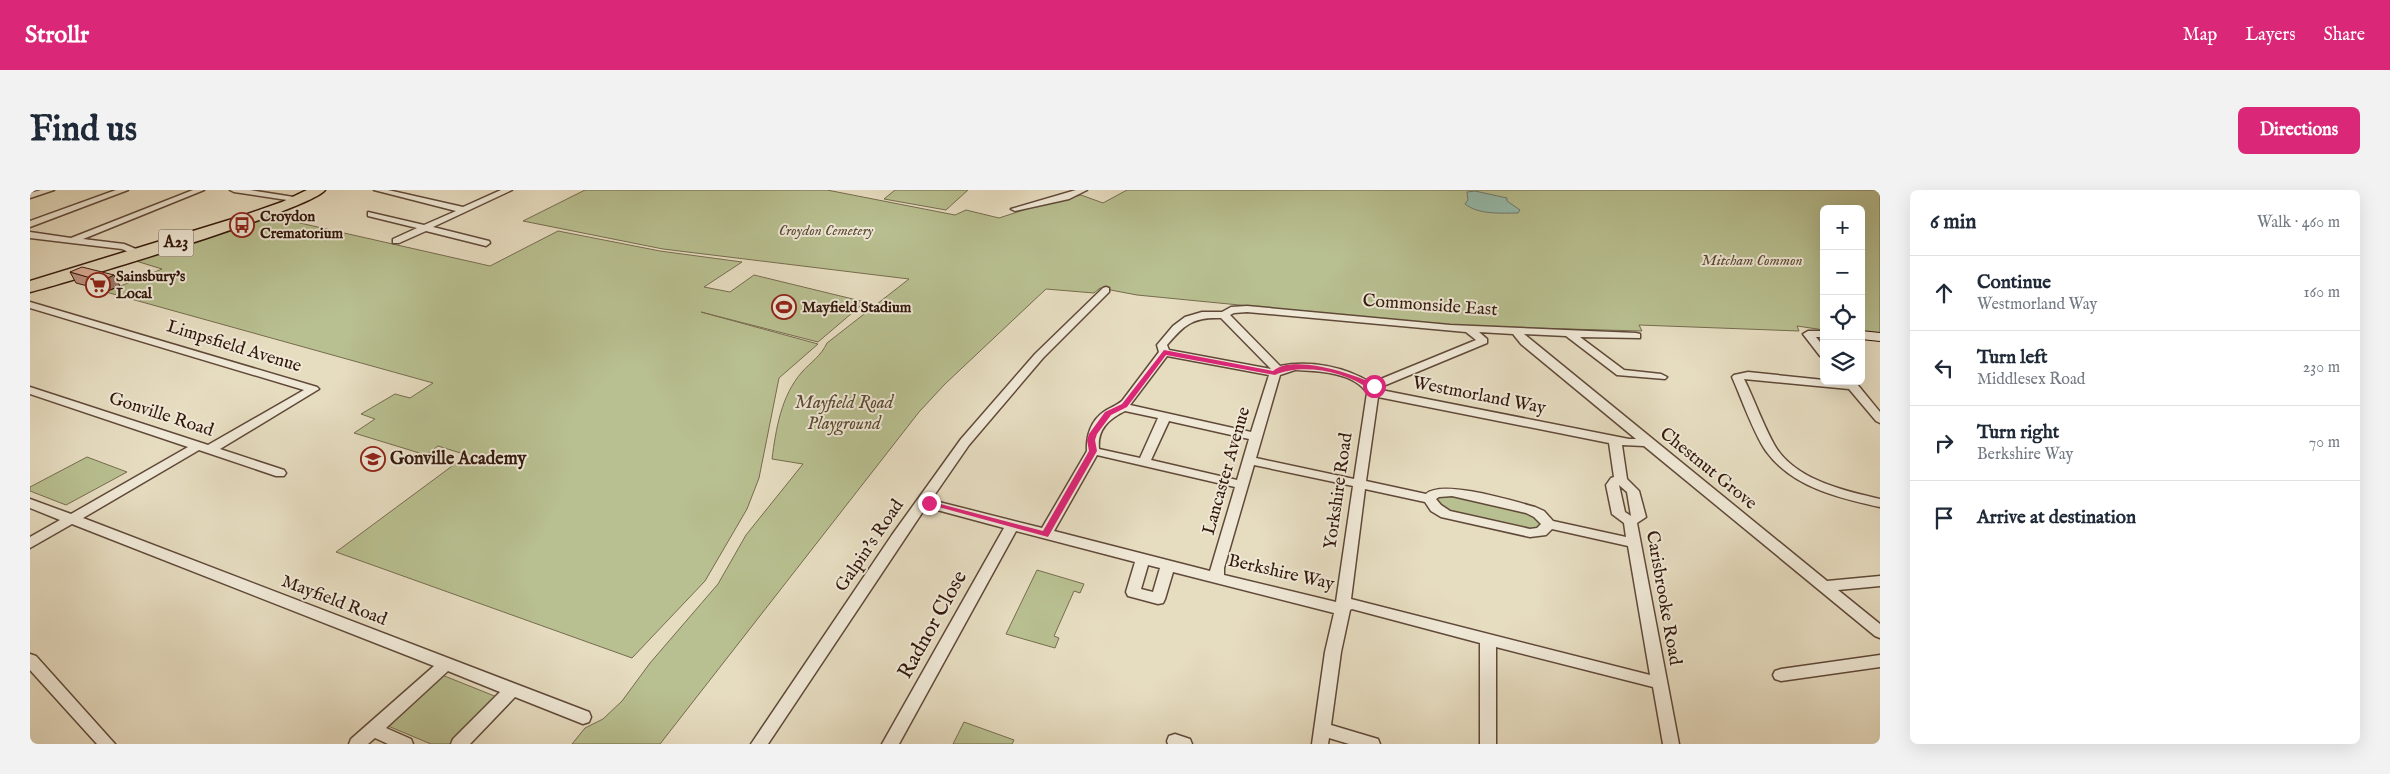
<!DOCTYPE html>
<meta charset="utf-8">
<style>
:root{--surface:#fff;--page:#f2f2f3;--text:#1f2937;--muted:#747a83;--line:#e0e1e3;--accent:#db2777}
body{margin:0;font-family:"IM FELL English",serif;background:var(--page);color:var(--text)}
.controls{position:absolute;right:15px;top:15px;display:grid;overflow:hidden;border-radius:8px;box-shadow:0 5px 20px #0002}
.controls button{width:45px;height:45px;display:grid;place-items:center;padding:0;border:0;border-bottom:1px solid var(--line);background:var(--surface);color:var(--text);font:25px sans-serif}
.stop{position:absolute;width:15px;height:15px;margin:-11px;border:4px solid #db2777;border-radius:50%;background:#fff}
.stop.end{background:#db2777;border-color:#fff;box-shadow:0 1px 5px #0008}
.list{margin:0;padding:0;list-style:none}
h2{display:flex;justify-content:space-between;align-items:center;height:65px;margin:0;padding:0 20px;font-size:21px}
h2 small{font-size:16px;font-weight:400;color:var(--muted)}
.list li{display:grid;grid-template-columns:32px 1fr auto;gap:15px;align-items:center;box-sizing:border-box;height:75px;padding:0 20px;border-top:1px solid var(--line)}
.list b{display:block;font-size:19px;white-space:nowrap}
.list p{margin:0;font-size:16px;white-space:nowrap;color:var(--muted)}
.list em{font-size:16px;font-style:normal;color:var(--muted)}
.icon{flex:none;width:28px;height:28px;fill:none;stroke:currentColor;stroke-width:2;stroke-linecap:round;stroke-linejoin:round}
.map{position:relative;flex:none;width:1850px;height:554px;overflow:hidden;border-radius:8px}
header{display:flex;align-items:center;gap:30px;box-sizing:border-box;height:70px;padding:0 25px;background:var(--accent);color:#fff}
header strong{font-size:24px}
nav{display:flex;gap:28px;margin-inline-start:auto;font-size:18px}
.intro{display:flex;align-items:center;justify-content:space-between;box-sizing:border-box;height:120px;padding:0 30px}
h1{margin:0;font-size:35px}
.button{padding:12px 22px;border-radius:8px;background:var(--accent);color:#fff;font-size:18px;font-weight:700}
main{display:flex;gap:30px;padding:0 30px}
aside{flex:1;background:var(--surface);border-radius:8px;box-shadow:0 5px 20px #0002}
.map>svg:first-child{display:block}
.green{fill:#b8bf90;stroke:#766c4e}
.water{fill:#97bcad;stroke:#6f7a6d}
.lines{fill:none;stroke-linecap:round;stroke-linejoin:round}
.street-casing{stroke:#604939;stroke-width:3}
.secondary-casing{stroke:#33180c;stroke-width:2}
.highway-casing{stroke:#33180c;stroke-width:3}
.street{fill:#efe8d6;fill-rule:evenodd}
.secondary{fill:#efe8d6;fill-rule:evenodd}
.highway{fill:#e6dcc0;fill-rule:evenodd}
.wall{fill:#bf9584;stroke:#33180c}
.shaded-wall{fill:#9b796c;stroke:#33180c}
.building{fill:#dead9a;stroke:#33180c}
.route{fill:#db2777}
.labels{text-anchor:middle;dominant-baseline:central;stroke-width:4;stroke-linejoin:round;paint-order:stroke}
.far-poi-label{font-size:15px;font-weight:bold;fill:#33180c;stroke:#efe8d6;text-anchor:start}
.far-park-label{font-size:15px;font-style:italic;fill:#5b4a34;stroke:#efe8d6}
.shield{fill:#efe8d6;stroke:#6b5649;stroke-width:1}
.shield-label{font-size:16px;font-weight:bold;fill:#33180c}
.street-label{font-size:18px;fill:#33180c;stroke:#efe8d6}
.park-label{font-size:18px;font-style:italic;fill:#5b4a34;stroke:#efe8d6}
.poi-label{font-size:18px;font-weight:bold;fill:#33180c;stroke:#efe8d6;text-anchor:start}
.near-street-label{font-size:21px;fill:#33180c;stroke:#efe8d6}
</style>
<header>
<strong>Strollr</strong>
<nav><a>Map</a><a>Layers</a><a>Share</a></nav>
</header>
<div class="intro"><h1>Find us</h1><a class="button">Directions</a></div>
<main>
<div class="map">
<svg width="1850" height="554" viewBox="0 0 1850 554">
<rect width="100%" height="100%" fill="#e6dcc0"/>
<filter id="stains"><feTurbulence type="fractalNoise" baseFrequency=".004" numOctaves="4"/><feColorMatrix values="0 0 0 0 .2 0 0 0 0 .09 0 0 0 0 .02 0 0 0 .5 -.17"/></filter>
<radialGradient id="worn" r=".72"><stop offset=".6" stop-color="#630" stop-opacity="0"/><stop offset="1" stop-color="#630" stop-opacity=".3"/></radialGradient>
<!-- green -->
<g class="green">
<path d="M555,0H797L925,25L936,20L969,28L1009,15L1051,5L1073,13L1097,0H1850V144L1831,142V19H1794V140L1767,136L1769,141L1609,135L1612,141L1424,136L1107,105L1070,98L1064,103L1016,99L915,194L889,222L630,554H542L555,538L573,529L592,511L620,473L688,394L716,345L773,274L742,269C746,239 751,206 772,182C781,172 791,166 797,153L879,89L633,59L493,31Z"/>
<path d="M865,0H938L916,20L854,9Z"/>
<path d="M239,26L460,76L528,41L630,61L712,72L674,97L700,102L724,85L835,112L788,152L671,122L788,154L749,188L729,288L717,319L675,391L602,468L306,362L437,265L408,256L396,265L324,243L345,229L331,224L365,204L380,208L403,193L76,102L132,79L106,71L176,49Z"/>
<path d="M57,267L97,282L36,315L0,301V297Z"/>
<path d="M1419,304L1498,321L1511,331V338L1499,340L1422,323L1407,314L1408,307Z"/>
<path d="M1007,380L1054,394L1050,403L1044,401L1024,446L1029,448L1025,458L976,444Z"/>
<path d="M412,485L467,507L420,554H401L358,536Z"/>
<path d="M934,532L984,550L982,554H923Z"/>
</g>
<!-- water -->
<path class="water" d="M1445,1L1477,8V11L1490,20L1488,23C1471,23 1449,25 1435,14L1438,10L1437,2Z"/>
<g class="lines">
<defs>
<g id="street">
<path d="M11,0H24L0,8V3Z"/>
<path d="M86,0H98L0,37V31Z"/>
<path d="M163,0H174L53,49L94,54L113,62V66H107L92,59L0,48V42L41,48Z"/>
<path d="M200,0H220L270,8L274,10L270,12L204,2Z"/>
<path d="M344,0H358L433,17L471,0H482L403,37L459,51L460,53L456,56L396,41L369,53H363V49L387,38L338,26V22L394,35L426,21Z"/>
<path d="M1046,0H1057L1039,9L985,21L981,19Z"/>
<path d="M1076,97L1079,98V102L1013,168L939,255L901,310L1012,338L1057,261C1056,246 1061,230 1075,221C1081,217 1086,216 1092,211L1129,162L1127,155L1143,136L1155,127L1172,122H1192L1201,117L1217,116L1420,135L1606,143L1610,144V148L1550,147L1594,180L1631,184L1637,187L1635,189L1587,185L1536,146L1494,144L1797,391L1850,386V396L1808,400L1850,434V448L1845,446L1614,256L1592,255L1597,289L1609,301L1616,327L1607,333L1649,554H1633L1623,497L1466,457V554H1450V453L1322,419L1320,420L1311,462L1301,535L1348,549L1350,554H1319L1299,548L1298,554H1282L1295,462L1304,423L1143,382L1135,409L1133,413L1128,414L1098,406L1096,402L1105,372L986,341L869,554H852L974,338L896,317L738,554H721L862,345L931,249L1005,164L1073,98ZM1217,122L1436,142L1446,150L1341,193C1316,177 1280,170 1250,176L1200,125L1204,123ZM1191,128L1241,179L1139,160L1137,155C1155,134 1163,127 1191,128ZM1449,142L1483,144L1491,154L1606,249H1599L1346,199L1457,153V149ZM1137,166L1239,185L1221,242L1100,215ZM1265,180C1287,181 1324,182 1337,203L1324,289L1226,268L1250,185ZM1348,207L1579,253L1584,287L1581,288L1576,295L1582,324L1594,333L1596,347L1523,331L1514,321L1505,317C1483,311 1412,289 1396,304L1336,291ZM1095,221L1128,228L1110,268L1069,259C1067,239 1079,229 1095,221ZM1139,231L1219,249L1207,290L1121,270ZM1067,265L1205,297L1180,381L1024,341ZM1224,275L1323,296L1306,412L1194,385V378ZM1589,295L1597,302L1601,326L1595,322ZM1335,299L1395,312L1401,321L1411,327L1500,347L1516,345L1522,339L1598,356L1620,485L1321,409ZM1422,306L1496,323L1504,327L1511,334L1507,338L1500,339L1420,321L1411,315L1406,309L1409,307ZM1118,375L1130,378L1123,402L1111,399Z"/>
<path d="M0,112L287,197L289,199L190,259L254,280L256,283L254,286H246L169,260L53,328L559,522L561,527L559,532L553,534L485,507L440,554H421L423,549L470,502L418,481L356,538L381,549L383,554H358L345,548L338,554H319L321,549L404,476L42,334L0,358V347L30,330L0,318V309L41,324L158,257L0,204V197L178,255L274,200L0,118Z"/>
<path d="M1778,141H1794V147H1786L1794,157V167L1790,166L1773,144Z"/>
<path d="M1718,182L1794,190V191H1824L1827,194L1850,222V233L1846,231L1819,199L1714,189C1725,211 1733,235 1745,256C1765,290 1815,301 1850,309V317C1809,308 1762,297 1736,261C1724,244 1711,207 1702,187L1704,185Z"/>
<path d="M0,464L6,466L85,554H67L0,480Z"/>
<path d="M1850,465V477L1751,491L1745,489L1743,485L1745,481L1751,479Z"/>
<path d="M1145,544L1160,549L1162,554H1138L1137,551L1139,546Z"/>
</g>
<path id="secondary" d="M1831,141L1850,143V151L1831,149Z"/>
<path id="highway" d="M277,0H295C282,19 37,93 0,102V91L212,26L252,12Z"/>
</defs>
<!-- street casing -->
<use href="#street" class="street-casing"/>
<!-- secondary casing -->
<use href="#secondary" class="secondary-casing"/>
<!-- highway casing -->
<use href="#highway" class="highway-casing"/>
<!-- street -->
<use href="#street" class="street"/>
<!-- secondary -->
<use href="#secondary" class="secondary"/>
<!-- highway -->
<use href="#highway" class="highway"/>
</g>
<!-- wall -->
<path class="wall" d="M40,82L90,96L77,101L46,93Z"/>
<!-- shaded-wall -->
<path class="shaded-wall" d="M84,85L90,96L77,101L71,91Z"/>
<!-- building -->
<path class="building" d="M52,77L84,85L71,91L40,82Z"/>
<!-- route -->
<path class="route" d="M1134,160L1243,181C1262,163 1330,185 1347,196L1339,199C1315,181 1271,173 1245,185L1136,165L1097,217L1081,225L1067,244L1065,250L1067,261L1018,347L894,313L899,311L1013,341L1059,261L1057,250L1059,244L1075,222L1092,214Z"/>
<!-- icons -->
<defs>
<symbol id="bus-ring" viewBox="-11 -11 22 22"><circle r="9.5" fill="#efe8d6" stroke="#8f2418" stroke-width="1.5"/><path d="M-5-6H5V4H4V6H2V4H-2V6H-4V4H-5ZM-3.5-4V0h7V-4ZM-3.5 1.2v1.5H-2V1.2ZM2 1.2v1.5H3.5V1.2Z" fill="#8f2418"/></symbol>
<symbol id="supermarket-ring" viewBox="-11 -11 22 22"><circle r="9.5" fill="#efe8d6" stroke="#8f2418" stroke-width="1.5"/><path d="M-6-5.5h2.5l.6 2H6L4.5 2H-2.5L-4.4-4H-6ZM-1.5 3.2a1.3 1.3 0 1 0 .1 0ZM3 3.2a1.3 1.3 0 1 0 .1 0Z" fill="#8f2418"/></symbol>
<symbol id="stadium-ring" viewBox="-11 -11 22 22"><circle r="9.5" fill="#efe8d6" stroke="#8f2418" stroke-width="1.5"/><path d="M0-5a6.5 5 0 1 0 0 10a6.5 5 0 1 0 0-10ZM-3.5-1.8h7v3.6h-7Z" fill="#8f2418"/></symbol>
<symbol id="school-ring" viewBox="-11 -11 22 22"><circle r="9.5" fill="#efe8d6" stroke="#8f2418" stroke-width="1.5"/><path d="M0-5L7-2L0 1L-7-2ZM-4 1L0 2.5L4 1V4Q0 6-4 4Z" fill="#8f2418"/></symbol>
</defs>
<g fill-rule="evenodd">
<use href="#bus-ring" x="198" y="21" width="28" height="28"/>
<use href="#supermarket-ring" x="54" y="81" width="28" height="28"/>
<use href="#stadium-ring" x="740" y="103" width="28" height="28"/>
<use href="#school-ring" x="329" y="255" width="28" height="28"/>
</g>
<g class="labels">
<!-- far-poi labels -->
<g class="far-poi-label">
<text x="230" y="26">Croydon<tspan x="230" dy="17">Crematorium</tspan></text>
<text x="86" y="86">Sainsbury's<tspan x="86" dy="17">Local</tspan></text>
<text x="772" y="117">Mayfield Stadium</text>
</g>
<!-- far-park labels -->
<g class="far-park-label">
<text x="796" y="40">Croydon Cemetery</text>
<text x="1722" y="70">Mitcham Common</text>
</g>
<!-- shield labels -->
<rect class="shield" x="128.5" y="39.5" width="35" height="27" rx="4"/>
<g class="shield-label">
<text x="146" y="53">A23</text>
</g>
<!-- street labels -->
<g class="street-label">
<text transform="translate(1400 116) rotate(4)">Commonside East</text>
<text transform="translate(204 157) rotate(17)">Limpsfield Avenue</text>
<text transform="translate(1449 206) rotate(11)">Westmorland Way</text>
<text transform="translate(131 225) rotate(18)">Gonville Road</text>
<text transform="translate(1678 279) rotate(39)">Chestnut Grove</text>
<text transform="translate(1197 281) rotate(-74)">Lancaster Avenue</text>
<text transform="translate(1309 301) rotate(-82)">Yorkshire Road</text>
<text transform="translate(840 356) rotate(-56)">Galpin's Road</text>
<text transform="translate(1251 383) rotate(13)">Berkshire Way</text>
<text transform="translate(1633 408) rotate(80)">Carisbrooke Road</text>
<text transform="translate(304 411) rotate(21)">Mayfield Road</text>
</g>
<!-- park labels -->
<g class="park-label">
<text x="814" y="213">Mayfield Road<tspan x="814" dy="21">Playground</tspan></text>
</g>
<!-- poi labels -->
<g class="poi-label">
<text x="360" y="269">Gonville Academy</text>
</g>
<!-- near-street labels -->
<g class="near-street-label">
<text transform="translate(903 435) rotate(-61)">Radnor Close</text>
</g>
</g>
<rect width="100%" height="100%" filter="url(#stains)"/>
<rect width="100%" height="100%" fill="url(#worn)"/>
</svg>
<div class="controls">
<button>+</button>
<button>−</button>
<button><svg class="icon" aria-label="locate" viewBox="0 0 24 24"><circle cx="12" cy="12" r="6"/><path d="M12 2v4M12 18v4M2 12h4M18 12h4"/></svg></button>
<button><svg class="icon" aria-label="layers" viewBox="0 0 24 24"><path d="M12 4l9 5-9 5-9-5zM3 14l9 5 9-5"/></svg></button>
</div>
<div class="stop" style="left:1344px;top:196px"></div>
<div class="stop end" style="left:899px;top:313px"></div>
</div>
<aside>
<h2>6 min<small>Walk · 460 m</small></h2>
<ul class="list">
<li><svg class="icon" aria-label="ahead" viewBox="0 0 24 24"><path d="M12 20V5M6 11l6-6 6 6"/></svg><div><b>Continue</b><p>Westmorland Way</p></div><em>160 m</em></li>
<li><svg class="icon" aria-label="left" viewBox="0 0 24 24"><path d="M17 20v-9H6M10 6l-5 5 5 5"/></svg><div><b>Turn left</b><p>Middlesex Road</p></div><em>230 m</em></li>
<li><svg class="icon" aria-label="right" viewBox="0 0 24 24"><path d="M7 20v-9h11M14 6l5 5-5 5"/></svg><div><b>Turn right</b><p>Berkshire Way</p></div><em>70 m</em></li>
<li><svg class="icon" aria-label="arrive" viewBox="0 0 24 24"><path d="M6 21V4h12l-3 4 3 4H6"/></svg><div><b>Arrive at destination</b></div></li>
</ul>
</aside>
</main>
